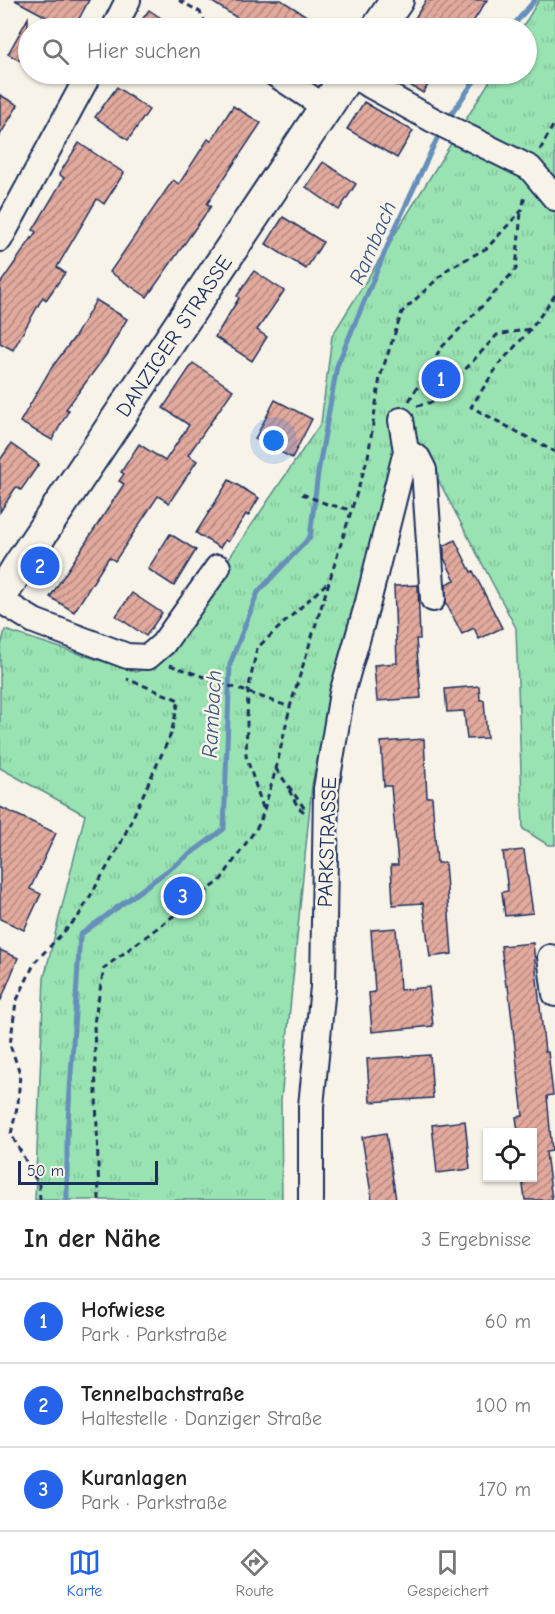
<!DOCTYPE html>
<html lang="de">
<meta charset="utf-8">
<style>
:root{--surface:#fff;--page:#f6f6f6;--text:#222;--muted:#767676;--line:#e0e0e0;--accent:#2563eb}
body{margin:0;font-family:"Comic Neue",sans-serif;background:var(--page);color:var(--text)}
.controls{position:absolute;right:18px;bottom:18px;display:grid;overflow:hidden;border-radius:0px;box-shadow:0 2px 4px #0004}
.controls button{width:54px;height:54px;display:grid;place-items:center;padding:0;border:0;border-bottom:2px solid var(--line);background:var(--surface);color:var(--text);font:30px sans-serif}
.scale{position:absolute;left:18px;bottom:15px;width:140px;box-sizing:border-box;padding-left:6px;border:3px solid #1b2f5e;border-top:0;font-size:16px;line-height:21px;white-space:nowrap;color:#1b2f5e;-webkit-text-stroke:4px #f7f3e8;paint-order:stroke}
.you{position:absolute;left:274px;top:441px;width:21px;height:21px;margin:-15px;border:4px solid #fff;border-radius:50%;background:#1a73e8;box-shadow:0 0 0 9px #1a73e833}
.badge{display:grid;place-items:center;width:39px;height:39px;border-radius:50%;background:var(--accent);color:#fff;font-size:20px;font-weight:700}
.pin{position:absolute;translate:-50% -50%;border:3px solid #fff;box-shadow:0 2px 6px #0006}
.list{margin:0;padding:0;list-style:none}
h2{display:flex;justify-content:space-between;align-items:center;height:78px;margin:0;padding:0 24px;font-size:26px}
h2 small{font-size:20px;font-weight:400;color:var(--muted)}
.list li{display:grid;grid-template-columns:39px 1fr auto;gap:18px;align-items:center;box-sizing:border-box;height:84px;padding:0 24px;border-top:2px solid var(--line)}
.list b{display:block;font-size:22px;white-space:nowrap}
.list p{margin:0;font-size:20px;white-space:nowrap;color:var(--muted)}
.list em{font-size:20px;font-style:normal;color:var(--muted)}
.icon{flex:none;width:33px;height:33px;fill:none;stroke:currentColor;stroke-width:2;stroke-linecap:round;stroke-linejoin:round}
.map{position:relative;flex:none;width:555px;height:1200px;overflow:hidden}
.search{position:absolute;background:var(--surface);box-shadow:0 2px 4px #0004;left:18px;right:18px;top:18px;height:66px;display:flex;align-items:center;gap:15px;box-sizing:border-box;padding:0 21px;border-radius:33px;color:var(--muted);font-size:22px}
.sheet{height:330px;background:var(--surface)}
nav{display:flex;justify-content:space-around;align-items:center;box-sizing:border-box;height:84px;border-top:2px solid var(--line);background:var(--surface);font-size:16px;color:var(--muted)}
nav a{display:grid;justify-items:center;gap:3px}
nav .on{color:var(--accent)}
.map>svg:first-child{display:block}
.park{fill:url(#park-tufts);stroke:#5a8988;stroke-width:1.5}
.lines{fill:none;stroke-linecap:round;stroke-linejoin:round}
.stream{stroke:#6690ba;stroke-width:5}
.building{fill:url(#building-hatch);stroke:#1b2f5e;stroke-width:1.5}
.minor-casing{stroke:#1b2f5e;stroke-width:28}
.major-casing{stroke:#1b2f5e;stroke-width:36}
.path{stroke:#1b2f5e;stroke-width:3;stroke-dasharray:6 4.5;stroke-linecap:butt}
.minor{stroke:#f7f3e8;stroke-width:24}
.major{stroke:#f7f3e8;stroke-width:32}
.labels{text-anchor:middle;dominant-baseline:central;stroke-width:5;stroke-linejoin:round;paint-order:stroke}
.street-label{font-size:21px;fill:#1b2f5e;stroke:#f7f3e8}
.water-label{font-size:22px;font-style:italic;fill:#3a5784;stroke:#f7f3e8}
</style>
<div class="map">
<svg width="555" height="1200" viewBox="0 0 555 1200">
<defs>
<pattern id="park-tufts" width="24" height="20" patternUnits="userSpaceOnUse" patternTransform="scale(1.5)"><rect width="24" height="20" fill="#99e3b2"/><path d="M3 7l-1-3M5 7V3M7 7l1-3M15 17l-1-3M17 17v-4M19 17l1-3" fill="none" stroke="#83c39c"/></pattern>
<pattern id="building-hatch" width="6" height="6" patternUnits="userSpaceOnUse" patternTransform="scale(1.5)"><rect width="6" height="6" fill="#e2a99d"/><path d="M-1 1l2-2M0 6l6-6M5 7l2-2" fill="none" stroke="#b68a83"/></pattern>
</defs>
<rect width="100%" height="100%" fill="#f7f3e8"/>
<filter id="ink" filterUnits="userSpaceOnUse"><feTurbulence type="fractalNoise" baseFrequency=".0167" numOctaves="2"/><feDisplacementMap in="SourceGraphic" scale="12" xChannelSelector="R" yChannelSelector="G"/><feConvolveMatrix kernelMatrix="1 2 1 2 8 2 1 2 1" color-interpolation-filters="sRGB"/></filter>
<g filter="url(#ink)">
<!-- park -->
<path class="park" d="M539,0H555V845H548L523,829L516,628L433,470L415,445L381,508L339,656L312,785L281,1100L282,1200H35L44,978L85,815L0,768V650L5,630L136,672L157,664L321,423L332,336L494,74H526V28H522Z"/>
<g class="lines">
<!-- stream -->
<g class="stream">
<path d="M511,28L535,0"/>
<path d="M448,119L479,74"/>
<path d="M67,1200V1137L80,935L224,829L230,664L258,592L310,537L318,473L337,366L392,235L441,130"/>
</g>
</g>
<!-- building -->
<g class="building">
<path d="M15,0H89L74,28H67Z"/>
<path d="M209,0H281L326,28H253Z"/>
<path d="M426,0H487L469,28H409Z"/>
<path d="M149,10L176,28H136Z"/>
<path d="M28,18V65L8,54Z"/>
<path d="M391,74H435L423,93Z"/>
<path d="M117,87L149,110L128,140L95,117Z"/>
<path d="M0,95L18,105L0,135Z"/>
<path d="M364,102L413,131L397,158L347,129Z"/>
<path d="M233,106L261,123L207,204L211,206L147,297L110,272L173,180L179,184L208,139L211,141Z"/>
<path d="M79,143L124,173L104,204L97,199L57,267L65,273L46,300L43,297L13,350L0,343V284L36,232L33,230L64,178L59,174Z"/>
<path d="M323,162L356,184L339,210L306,187Z"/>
<path d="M283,217L323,242L306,269L266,244Z"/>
<path d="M254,271L284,291L257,330L267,337L252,361L215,337L239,298L237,296Z"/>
<path d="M96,300L127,319L106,355L66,409L69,410L52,440L20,422L50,370L76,335Z"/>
<path d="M193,363L233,390L188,455L197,461L169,503L158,496L115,561L109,557L74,612L50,597L124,484L119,481L124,474L121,472L139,444L165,461L189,425L163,408Z"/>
<path d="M275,400L312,419L292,458L255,439Z"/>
<path d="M11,444L39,464L21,490L16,487L0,512V460Z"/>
<path d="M229,480L259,498L248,516L246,514L228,542L225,540L220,548L196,533Z"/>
<path d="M170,534L196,550L174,586L148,569Z"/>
<path d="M455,540L471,572L473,571L502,628L479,639L474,628L462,634L446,603V584L455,580L444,558V546Z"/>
<path d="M418,585L420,639H416L421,698L377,701L374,665L397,663L394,586Z"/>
<path d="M132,593L162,613L146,636L116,616Z"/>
<path d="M479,686L480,700H484L487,738L467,739L464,711L447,712L445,689Z"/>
<path d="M424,739L427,797H432L437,863H445L452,954L430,957L423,903L393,905L391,865H398L391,786H384L381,742Z"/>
<path d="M0,807L56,833L30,889L41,894L24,930L0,919Z"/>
<path d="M524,850L533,913L505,916L502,892L508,891L503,852Z"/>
<path d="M396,928L400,990L429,987L433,1026L372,1032L369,993L375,992L371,930Z"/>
<path d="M533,943L545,1052H548L553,1095L547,1096L552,1151L546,1152L552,1200H525L522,1178H532V1132H518L516,1117L523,1116L508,986H506L501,946Z"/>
<path d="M0,950L18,958L1,1000H0Z"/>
<path d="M430,1055L433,1098L370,1102L367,1059Z"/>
<path d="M465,1121L470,1169L437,1173L432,1125Z"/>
<path d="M386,1133L396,1200H372L362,1137Z"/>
</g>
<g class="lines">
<defs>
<g id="minor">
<path d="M114,28L128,0"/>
<path d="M275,74L325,107"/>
<path d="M349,74L433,120L530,168L555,198"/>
<path d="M0,239L89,74"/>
<path d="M406,451L418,458L424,470L433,599"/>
<path d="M0,600L34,621L127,656L148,657L163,644L218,567"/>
<path d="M550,957L555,994"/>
<path d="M311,1200V1106L323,987L326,789L342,693L368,602L406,451L401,420"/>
</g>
<g id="major">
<path d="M378,28L397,0"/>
<path d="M0,597L18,568L348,74"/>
</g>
</defs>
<!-- minor casing -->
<use href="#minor" class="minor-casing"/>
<!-- major casing -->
<use href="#major" class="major-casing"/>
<!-- path -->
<g class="path">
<path d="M179,0L200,12L208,28"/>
<path d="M540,150L555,122"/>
<path d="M555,295L531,329L499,364L471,407L555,452"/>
<path d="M409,401L441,348L489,299L516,269L521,212"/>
<path d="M417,406L436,401L497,335L530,329"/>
<path d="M302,494L327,504L351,510"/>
<path d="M170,665L290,707"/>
<path d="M276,769L305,809"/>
<path d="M289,790L298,807L304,812"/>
<path d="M263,808L246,756L248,691L257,648L328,582"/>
<path d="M40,1200L39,1185L11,1134L18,1103L20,1073L10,1045L16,1002L35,962L78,917L120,845L171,734L179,700L127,679"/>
<path d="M99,1200L94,1023L104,968L220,881L260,823L276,769L290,707L368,457L380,377L402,312L448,269L487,248L522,210L525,195"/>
</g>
<!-- minor -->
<use href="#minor" class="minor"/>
<!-- major -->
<use href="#major" class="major"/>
</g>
</g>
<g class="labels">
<!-- street labels -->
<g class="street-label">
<text transform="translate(174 336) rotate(-56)">DANZIGER STRASSE</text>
<text transform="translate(327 842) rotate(-88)">PARKSTRASSE</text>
</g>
<!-- water labels -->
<g class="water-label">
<text transform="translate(373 243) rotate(-67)">Rambach</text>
<text transform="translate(212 714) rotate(-87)">Rambach</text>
</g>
</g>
</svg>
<div class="controls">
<button><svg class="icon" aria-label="locate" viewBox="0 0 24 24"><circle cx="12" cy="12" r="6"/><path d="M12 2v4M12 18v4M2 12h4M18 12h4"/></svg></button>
</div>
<div class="scale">50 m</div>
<div class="you"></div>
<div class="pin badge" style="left:441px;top:379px">1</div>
<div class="pin badge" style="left:40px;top:566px">2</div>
<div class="pin badge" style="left:183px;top:896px">3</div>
<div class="search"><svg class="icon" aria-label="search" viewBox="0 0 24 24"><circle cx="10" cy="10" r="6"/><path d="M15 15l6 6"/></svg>Hier suchen</div>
</div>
<section class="sheet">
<h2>In der Nähe<small>3 Ergebnisse</small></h2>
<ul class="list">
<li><span class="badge">1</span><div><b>Hofwiese</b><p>Park · Parkstraße</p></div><em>60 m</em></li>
<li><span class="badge">2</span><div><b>Tennelbachstraße</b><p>Haltestelle · Danziger Straße</p></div><em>100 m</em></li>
<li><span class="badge">3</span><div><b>Kuranlagen</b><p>Park · Parkstraße</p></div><em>170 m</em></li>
</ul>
</section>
<nav>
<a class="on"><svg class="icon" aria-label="map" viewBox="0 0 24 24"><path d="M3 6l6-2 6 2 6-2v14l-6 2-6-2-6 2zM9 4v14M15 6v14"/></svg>Karte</a>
<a><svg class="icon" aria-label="directions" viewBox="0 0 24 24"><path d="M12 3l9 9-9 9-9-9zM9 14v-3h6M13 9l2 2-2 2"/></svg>Route</a>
<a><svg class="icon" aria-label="saved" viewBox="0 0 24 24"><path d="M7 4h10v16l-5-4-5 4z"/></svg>Gespeichert</a>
</nav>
